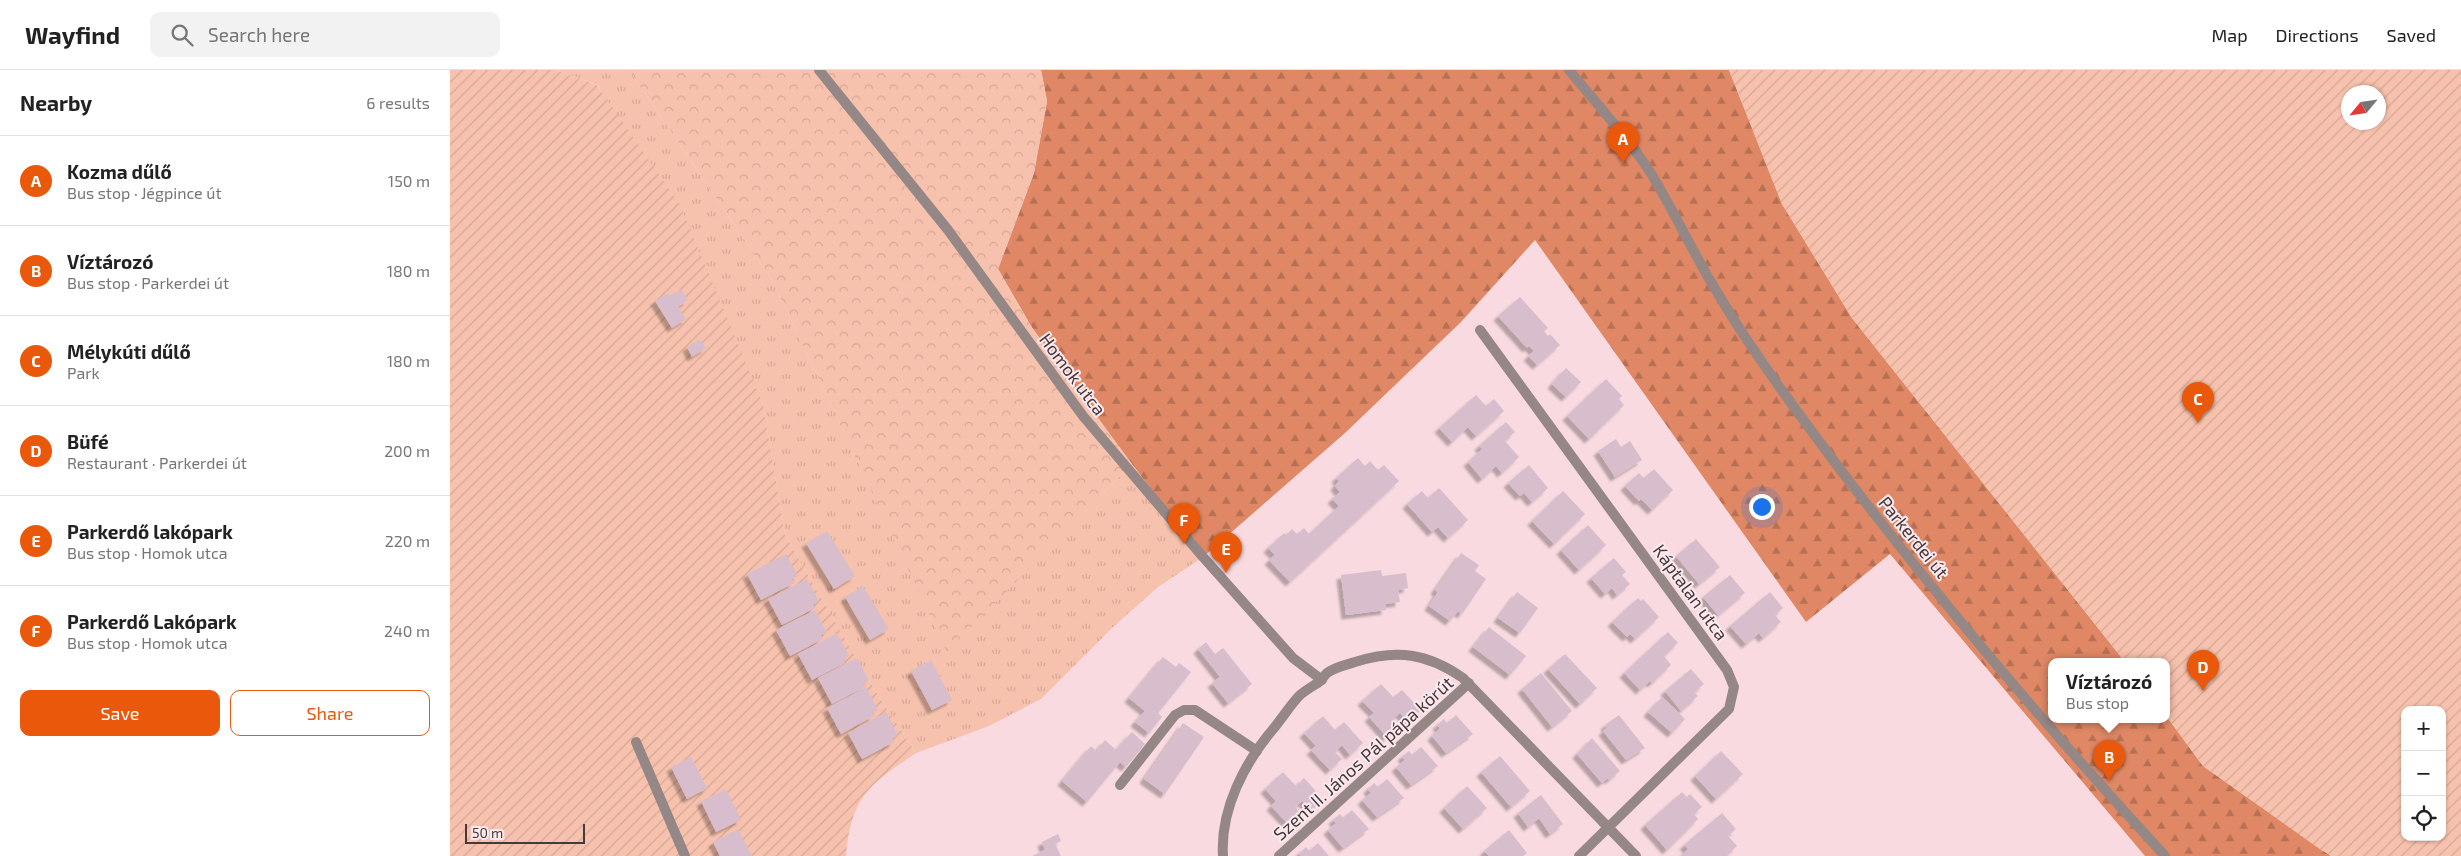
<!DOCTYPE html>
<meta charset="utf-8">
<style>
:root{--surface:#fff;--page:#f2f2f2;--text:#222;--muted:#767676;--line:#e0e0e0;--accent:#ea580c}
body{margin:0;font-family:"Exo 2",sans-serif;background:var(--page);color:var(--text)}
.controls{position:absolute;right:15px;bottom:15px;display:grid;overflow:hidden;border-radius:10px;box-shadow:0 1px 4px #0004}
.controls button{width:45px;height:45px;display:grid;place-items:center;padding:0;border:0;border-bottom:1px solid var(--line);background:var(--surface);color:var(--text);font:25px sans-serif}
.compass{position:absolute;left:1891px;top:15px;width:45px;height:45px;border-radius:50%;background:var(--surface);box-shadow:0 1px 4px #0004;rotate:241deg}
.scale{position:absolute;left:15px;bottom:12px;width:120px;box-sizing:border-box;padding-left:5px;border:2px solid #45393c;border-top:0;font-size:14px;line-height:18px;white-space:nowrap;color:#45393c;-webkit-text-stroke:4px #fdeaee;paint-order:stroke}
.you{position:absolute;left:1311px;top:436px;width:18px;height:18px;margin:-12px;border:4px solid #fff;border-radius:50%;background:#1a73e8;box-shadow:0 0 0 8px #1a73e833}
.badge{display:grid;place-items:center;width:32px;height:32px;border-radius:50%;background:var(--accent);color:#fff;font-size:16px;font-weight:700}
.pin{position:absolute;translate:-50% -41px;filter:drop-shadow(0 1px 2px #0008)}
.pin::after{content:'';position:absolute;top:26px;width:18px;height:15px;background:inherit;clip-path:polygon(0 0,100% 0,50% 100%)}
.popup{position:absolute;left:1598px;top:588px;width:122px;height:65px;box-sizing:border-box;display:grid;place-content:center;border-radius:10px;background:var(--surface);filter:drop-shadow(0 1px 4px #0005);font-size:16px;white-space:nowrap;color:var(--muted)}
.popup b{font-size:19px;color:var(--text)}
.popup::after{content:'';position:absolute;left:50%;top:100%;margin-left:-10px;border:10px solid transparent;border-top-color:var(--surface)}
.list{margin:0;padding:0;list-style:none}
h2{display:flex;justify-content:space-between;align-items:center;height:65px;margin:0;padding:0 20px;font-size:21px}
h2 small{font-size:16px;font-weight:400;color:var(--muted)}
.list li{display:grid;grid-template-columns:32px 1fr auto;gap:15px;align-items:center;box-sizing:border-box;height:90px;padding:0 20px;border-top:1px solid var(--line)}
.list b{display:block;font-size:19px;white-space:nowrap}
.list p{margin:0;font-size:16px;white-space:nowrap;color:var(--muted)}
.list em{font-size:16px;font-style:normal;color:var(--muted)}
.actions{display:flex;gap:10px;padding:15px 20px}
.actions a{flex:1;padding:11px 0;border:1px solid var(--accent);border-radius:10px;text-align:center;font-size:18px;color:var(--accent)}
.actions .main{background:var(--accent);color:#fff}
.icon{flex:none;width:28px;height:28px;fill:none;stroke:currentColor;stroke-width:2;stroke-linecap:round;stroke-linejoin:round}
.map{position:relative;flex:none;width:2011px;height:786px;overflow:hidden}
header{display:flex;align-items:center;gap:30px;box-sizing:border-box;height:70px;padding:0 25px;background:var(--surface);border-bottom:1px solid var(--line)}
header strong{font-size:24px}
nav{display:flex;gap:28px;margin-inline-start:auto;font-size:18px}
.search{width:350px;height:45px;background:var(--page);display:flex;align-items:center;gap:12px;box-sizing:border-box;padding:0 18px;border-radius:10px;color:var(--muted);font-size:19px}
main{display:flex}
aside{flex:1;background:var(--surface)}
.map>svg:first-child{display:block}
.grass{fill:url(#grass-tufts)}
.forest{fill:url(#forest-firs)}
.park{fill:url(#park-crowns)}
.garden{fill:url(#garden-furrows);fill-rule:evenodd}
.building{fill:#d8becd;filter:url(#shadow)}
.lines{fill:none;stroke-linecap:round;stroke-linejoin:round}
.street{stroke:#948786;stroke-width:10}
.labels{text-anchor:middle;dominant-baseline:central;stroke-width:4;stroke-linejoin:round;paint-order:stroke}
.street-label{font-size:18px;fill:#45393c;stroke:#fdeaee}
</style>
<header>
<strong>Wayfind</strong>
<div class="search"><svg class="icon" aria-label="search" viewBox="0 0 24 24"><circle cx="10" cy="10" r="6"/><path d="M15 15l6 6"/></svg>Search here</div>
<nav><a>Map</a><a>Directions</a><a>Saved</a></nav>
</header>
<main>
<aside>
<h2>Nearby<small>6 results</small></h2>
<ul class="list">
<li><span class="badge">A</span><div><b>Kozma dűlő</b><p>Bus stop · Jégpince út</p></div><em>150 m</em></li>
<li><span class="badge">B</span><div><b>Víztározó</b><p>Bus stop · Parkerdei út</p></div><em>180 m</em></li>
<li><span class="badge">C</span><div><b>Mélykúti dűlő</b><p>Park</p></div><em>180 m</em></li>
<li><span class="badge">D</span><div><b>Büfé</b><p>Restaurant · Parkerdei út</p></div><em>200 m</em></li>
<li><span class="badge">E</span><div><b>Parkerdő lakópark</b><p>Bus stop · Homok utca</p></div><em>220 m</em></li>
<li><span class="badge">F</span><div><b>Parkerdő Lakópark</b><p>Bus stop · Homok utca</p></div><em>240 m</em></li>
</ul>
<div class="actions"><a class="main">Save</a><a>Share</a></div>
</aside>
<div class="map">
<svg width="2011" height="786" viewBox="0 0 2011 786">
<defs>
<pattern id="grass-tufts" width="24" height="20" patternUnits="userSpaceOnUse" patternTransform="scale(1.25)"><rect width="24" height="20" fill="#f7c2ad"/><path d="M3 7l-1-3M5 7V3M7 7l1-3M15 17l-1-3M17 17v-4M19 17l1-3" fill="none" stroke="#d5a796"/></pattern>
<pattern id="forest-firs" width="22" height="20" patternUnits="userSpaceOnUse" patternTransform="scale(1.25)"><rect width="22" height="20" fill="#e08865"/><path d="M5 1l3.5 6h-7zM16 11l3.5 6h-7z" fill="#b77054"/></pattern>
<pattern id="park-crowns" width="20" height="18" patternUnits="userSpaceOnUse" patternTransform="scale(1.25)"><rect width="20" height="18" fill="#f7c2ad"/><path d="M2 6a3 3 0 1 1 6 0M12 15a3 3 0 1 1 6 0" fill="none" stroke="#d5a796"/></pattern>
<pattern id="garden-furrows" width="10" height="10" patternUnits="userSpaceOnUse" patternTransform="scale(1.25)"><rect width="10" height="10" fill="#f7c2ad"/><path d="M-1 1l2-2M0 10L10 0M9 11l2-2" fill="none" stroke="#d5a796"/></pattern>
<filter id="shadow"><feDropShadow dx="-4.5" dy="4.5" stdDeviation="1" flood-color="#0004"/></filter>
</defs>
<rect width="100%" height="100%" fill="#f8dae0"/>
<!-- grass -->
<path class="grass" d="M105,0H179L322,210L497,581L682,394L753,487L708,517L662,558L591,629L539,656L466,683L426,622L335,465L313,334L148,15Z"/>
<!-- forest -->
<path class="forest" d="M591,0H1279L1332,134L1402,248L1675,592H1602V650H1716L1717,647L1753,696L1881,786H1695L1440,484L1356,552L1085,170L1011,252L895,363L753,487L627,322L581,256L548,199L584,103L597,31Z"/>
<!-- park -->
<path class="park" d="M179,0H591L597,31L584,103L548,199L581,256L682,394L497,582L322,210Z"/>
<!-- garden -->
<g class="garden">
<path d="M0,0H105L147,15L230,135L313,334L335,465L426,622L466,683C420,714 401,726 396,786H0Z"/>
<path d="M1279,0H2011V786H1882L1871,780L1753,696L1717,647L1716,592H1675L1402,248L1332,134ZM1898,22H1928V52H1898ZM1955,640H1992V767H1955Z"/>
</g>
<!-- building -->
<g class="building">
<path d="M231,219L238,230L228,237L236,249L222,258L205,231L218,223L220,226Z"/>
<path d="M1070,227L1098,258L1094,261L1098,266L1100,264L1110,275L1087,295L1078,286L1084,281L1079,276L1077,278L1048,246Z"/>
<path d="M250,269L256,278L242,287L237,277Z"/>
<path d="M1116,298L1131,312L1116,327L1102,314Z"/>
<path d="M1156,309L1172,326L1169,329L1174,335L1139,369L1117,346Z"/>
<path d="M1026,325L1036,336L1044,329L1054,341L1026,366L1018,357L1002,372L989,358Z"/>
<path d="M1056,352L1065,362L1055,371L1069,387L1052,403L1046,396L1032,409L1018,392L1032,379L1029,376Z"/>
<path d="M1166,369L1171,377L1180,371L1192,390L1165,407L1148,381Z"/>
<path d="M908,388L915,396L920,391L928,400L934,395L949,411L840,512L819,490L825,485L818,478L834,463L836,465L842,459L847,464L854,458L859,464L889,436L882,429L890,422L885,416L889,411L886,408Z"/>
<path d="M1079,395L1098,418L1082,432L1074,423L1070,426L1058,413Z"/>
<path d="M1204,399L1223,420L1202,440L1191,429L1189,431L1175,416L1189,403L1194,408Z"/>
<path d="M989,418L1018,450L998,468L988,457L982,462L957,434L972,421L978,428Z"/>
<path d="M1113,421L1135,444L1104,474L1082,451Z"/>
<path d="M1138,455L1156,475L1129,500L1111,480Z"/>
<path d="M377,461L405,506L384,519L356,473Z"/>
<path d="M1246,469L1270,497L1249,514L1226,486Z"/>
<path d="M1011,483L1029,495L1025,501L1036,509L1012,544L1008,541L1000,551L979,536L988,522L985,520Z"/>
<path d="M336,484L348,506L342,509L344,513L311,530L297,504Z"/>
<path d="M1164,488L1176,502L1172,505L1180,514L1167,525L1162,518L1155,524L1141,508Z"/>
<path d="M931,500L932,506L956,503L958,518L948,520L950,532L935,534L936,540L896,545L891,505Z"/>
<path d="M1280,505L1295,523L1268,545L1253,527Z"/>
<path d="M357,509L369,531L363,534L365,538L332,555L318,529Z"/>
<path d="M413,516L439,559L420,570L395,527Z"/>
<path d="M1067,522L1088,538L1070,563L1048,548Z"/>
<path d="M1320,522L1333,538L1325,545L1331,552L1313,568L1309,563L1296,574L1280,556Z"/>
<path d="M1188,528L1191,531L1193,529L1209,547L1185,569L1180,564L1177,567L1162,552Z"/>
<path d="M365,540L377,562L371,565L373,569L340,586L326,560Z"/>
<path d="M1039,557L1076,586L1060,605L1023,577Z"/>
<path d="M1218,562L1228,573L1214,586L1221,595L1202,613L1200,611L1190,620L1174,603Z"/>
<path d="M387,563L399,586L393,589L395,593L362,610L348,584Z"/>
<path d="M756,572L765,584L773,578L802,614L778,633L762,613L770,607L748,579Z"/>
<path d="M1115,584L1147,618L1130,634L1098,599Z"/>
<path d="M713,587L726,597L729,593L741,602L708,643L712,647L699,663L685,652L695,641L679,628Z"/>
<path d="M407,588L419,610L413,613L415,617L382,634L368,608Z"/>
<path d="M481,590L502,630L482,640L461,601Z"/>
<path d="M1241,599L1254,614L1244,622L1248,626L1231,641L1215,621Z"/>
<path d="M1091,603L1122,641L1102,657L1072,619Z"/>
<path d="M931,614L943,627L952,620L971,640L958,652L950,643L943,649L950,656L937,667L919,647L924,643L912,631Z"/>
<path d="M416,617L428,640L422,643L424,646L391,664L377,638Z"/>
<path d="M1212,627L1235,649L1222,663L1198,642Z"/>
<path d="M436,642L448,665L443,668L444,672L412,689L398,663Z"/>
<path d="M1006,645L1023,664L996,683L982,666L990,658L987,655L994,649L997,653Z"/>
<path d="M1169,645L1195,678L1176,690L1153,661L1157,658L1155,655Z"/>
<path d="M873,646L885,660L894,652L913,673L900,685L892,675L885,682L892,689L880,700L861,680L866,676L854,663Z"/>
<path d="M733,653L754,667L715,724L694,709Z"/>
<path d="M682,662L695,674L676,697L670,692L637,732L612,711L641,676L646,681L655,670L666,680Z"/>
<path d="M1142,668L1170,701L1159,710L1158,708L1152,713L1127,684Z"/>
<path d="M971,677L988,696L961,715L946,697L955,690L952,686L959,681L962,685Z"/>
<path d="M1271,681L1293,704L1266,729L1245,706Z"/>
<path d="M1050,686L1080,721L1061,737L1031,702Z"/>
<path d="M241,687L257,718L237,729L221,697Z"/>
<path d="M833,702L846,716L854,708L873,729L860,740L852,731L845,737L852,745L840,756L821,736L826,731L815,719Z"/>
<path d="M937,709L954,728L927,747L912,730L921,723L918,719L924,713L928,717Z"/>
<path d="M1017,716L1037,738L1013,759L994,738Z"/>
<path d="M276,719L291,750L266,762L251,731Z"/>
<path d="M1232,722L1237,727L1240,724L1252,737L1244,744L1248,749L1217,780L1195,755Z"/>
<path d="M1091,725L1113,754L1100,764L1089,748L1078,757L1068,743Z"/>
<path d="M902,740L919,759L893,778L878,760L886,753L883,750L890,744L893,748Z"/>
<path d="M1272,743L1286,759L1278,766L1287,776L1276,786H1231L1238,779L1234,775Z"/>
<path d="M288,759L302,786H270L263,772Z"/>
<path d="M1059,760L1077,783L1073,786H1039L1034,781Z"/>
<path d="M608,764L611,771L605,774L611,786H582L595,780L592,772Z"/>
<path d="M868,773L879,786H851L849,783L856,777L859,781Z"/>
</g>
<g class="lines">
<!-- street -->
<g class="street">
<path d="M369,0L498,160L633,346L753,487L843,588L872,610"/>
<path d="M1119,0C1147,34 1178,68 1202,105C1226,145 1245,187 1270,227C1290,261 1313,294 1336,326C1452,487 1581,640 1715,786"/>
<path d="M1030,260L1277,600L1284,617L1279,639L1129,786"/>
<path d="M186,672L235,786"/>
<path d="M670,715L725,645L734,640H745L807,681"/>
<path d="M773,786C770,739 795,692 824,658C833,647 841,634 850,625C856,620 863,616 869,612C872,609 874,606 877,603C885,597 896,595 905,592C947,579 977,583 1013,608L1186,786"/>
<path d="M829,786L1019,613"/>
</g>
</g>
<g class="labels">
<!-- street labels -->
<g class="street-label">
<text transform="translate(623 304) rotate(53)">Homok utca</text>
<text transform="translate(1464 467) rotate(51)">Parkerdei út</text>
<text transform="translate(1241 522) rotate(54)">Káptalan utca</text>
<text transform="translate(913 688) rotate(-42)">Szent II. János Pál pápa körút</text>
</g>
</g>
</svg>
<div class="controls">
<button>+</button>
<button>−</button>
<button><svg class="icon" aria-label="locate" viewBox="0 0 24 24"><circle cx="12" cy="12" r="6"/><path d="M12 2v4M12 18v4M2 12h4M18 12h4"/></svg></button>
</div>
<svg class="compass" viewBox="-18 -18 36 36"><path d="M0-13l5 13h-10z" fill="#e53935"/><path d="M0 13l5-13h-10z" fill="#767676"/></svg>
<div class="scale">50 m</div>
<div class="you"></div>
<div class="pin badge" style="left:1173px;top:93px">A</div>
<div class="pin badge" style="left:1659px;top:711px">B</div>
<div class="popup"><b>Víztározó</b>Bus stop</div>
<div class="pin badge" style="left:1748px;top:353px">C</div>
<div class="pin badge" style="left:1753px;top:621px">D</div>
<div class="pin badge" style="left:776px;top:503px">E</div>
<div class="pin badge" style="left:734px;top:474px">F</div>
</div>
</main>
